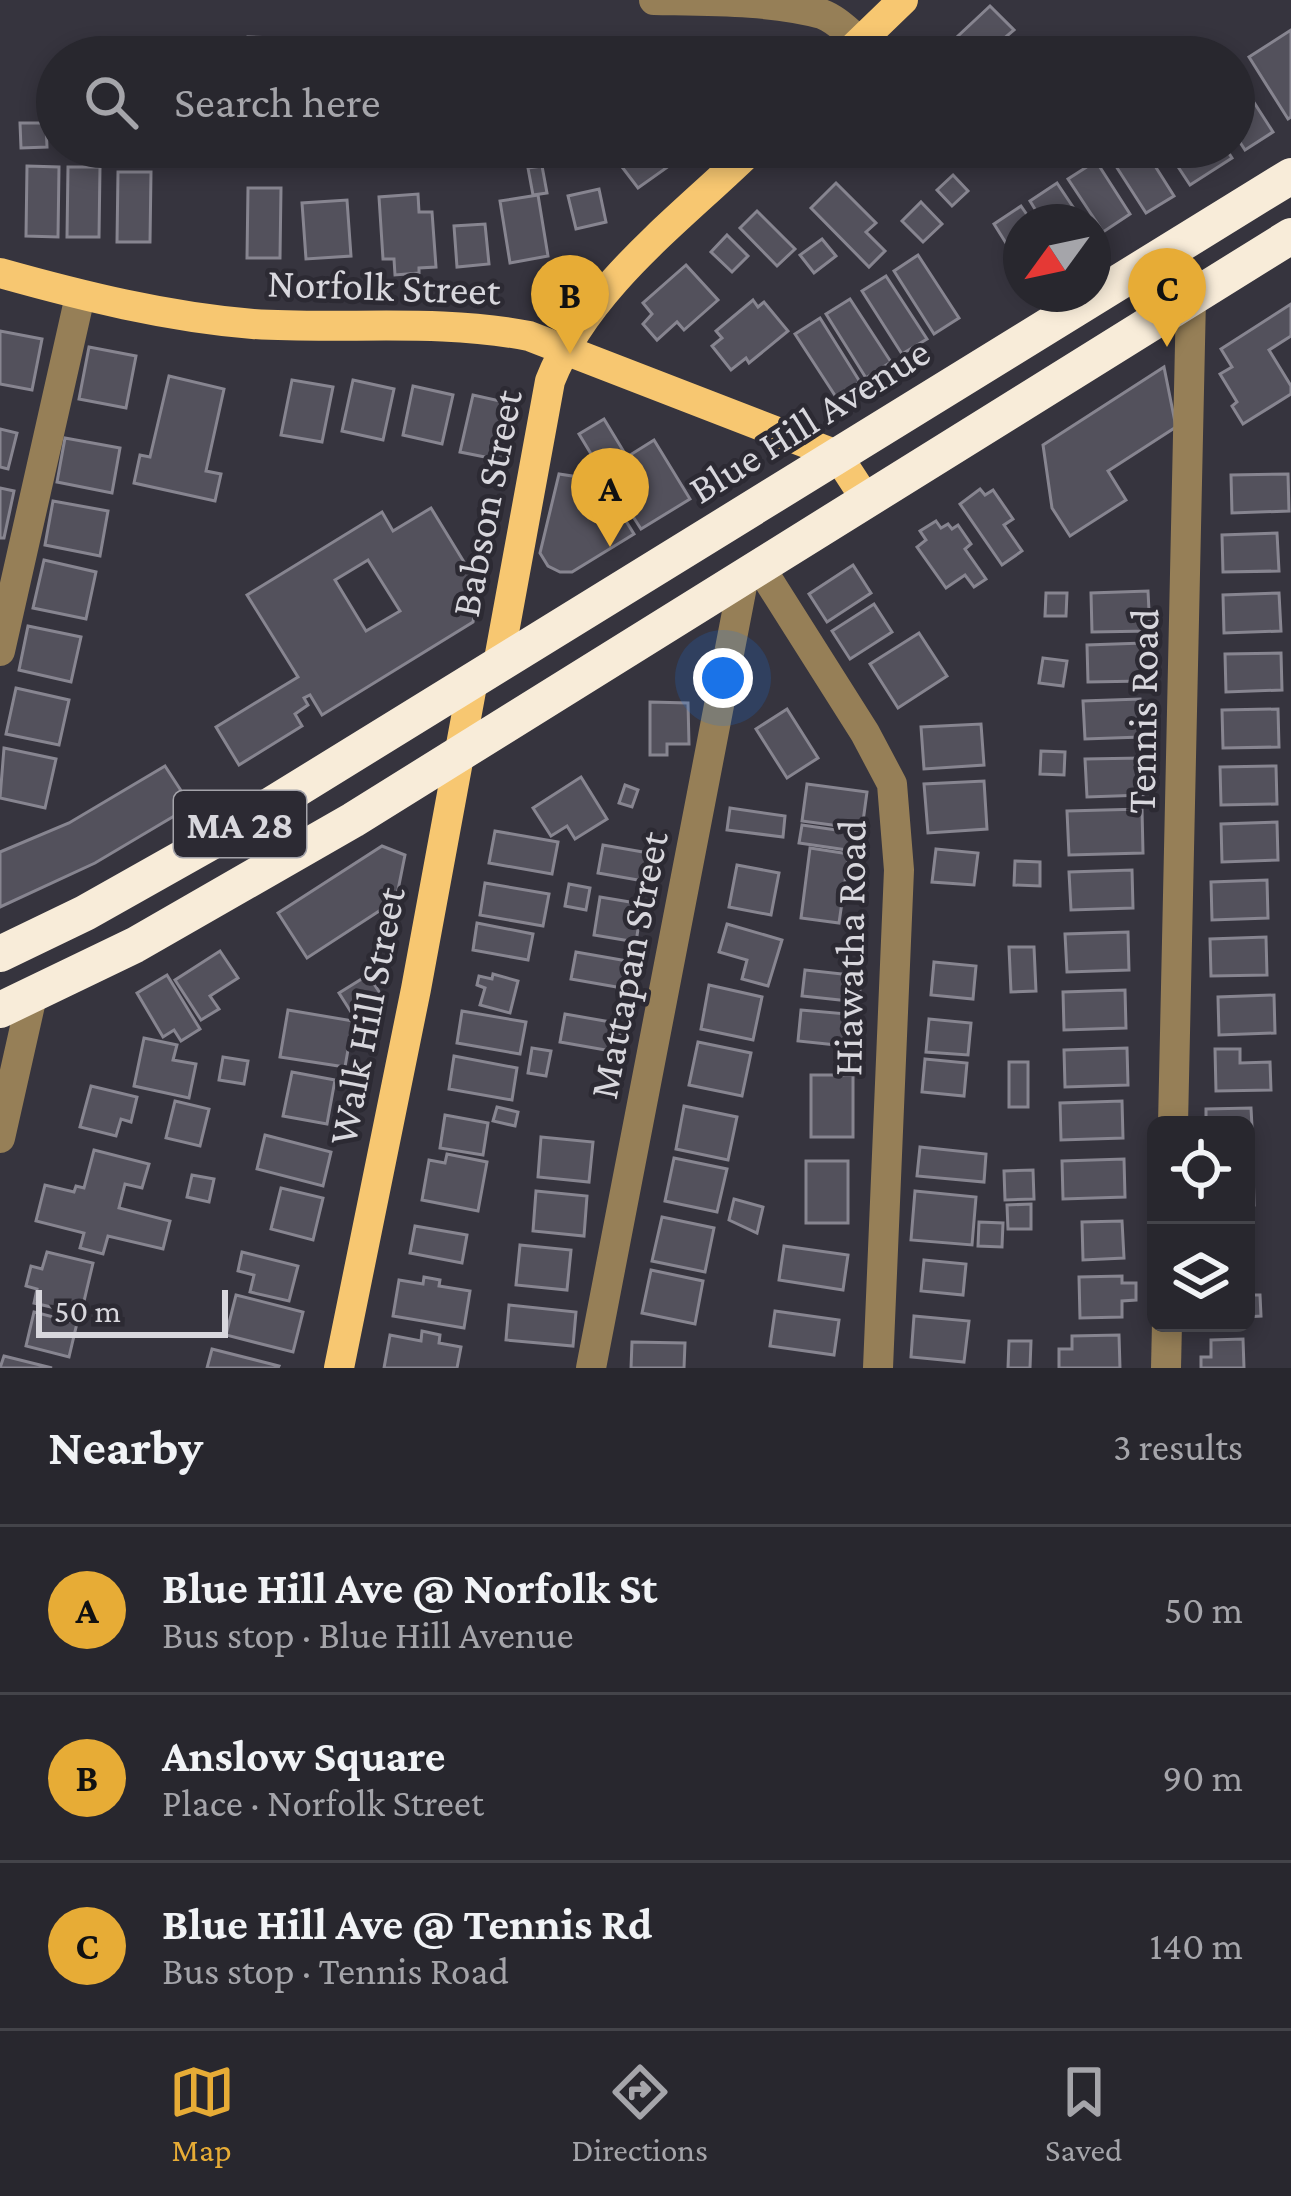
<!DOCTYPE html>
<meta charset="utf-8">
<style>
:root{--surface:#28272e;--page:#302f36;--text:#f1f3f6;--muted:#a5a5aa;--line:#44444a;--accent:#e7ac36}
body{margin:0;font-family:"Crimson Pro",serif;background:var(--page);color:var(--text)}
.controls{position:absolute;right:36px;bottom:36px;display:grid;overflow:hidden;border-radius:18px;box-shadow:0 6px 18px #0003}
.controls button{width:108px;height:108px;display:grid;place-items:center;padding:0;border:0;border-bottom:3px solid var(--line);background:var(--surface);color:var(--text);font:60px sans-serif}
.compass{position:absolute;left:1003px;top:204px;width:108px;height:108px;border-radius:50%;background:var(--surface);box-shadow:0 6px 18px #0003;rotate:237deg}
.scale{position:absolute;left:36px;bottom:30px;width:192px;box-sizing:border-box;padding-left:12px;border:6px solid #d8d7dd;border-top:0;font-size:33px;line-height:42px;white-space:nowrap;color:#d8d7dd;-webkit-text-stroke:9px #2c2a33;paint-order:stroke}
.you{position:absolute;left:723px;top:678px;width:42px;height:42px;margin:-30px;border:9px solid #fff;border-radius:50%;background:#1a73e8;box-shadow:0 0 0 18px #1a73e833}
.badge{display:grid;place-items:center;width:78px;height:78px;border-radius:50%;background:var(--accent);color:#111;font-size:39px;font-weight:700}
.pin{position:absolute;translate:-50% -99px;filter:drop-shadow(0 3px 6px #0008)}
.pin::after{content:'';position:absolute;top:63px;width:42px;height:36px;background:inherit;clip-path:polygon(0 0,100% 0,50% 100%)}
.list{margin:0;padding:0;list-style:none}
h2{display:flex;justify-content:space-between;align-items:center;height:156px;margin:0;padding:0 48px;font-size:51px}
h2 small{font-size:39px;font-weight:400;color:var(--muted)}
.list li{display:grid;grid-template-columns:78px 1fr auto;gap:36px;align-items:center;box-sizing:border-box;height:168px;padding:0 48px;border-top:3px solid var(--line)}
.list b{display:block;font-size:45px;white-space:nowrap}
.list p{margin:0;font-size:39px;white-space:nowrap;color:var(--muted)}
.list em{font-size:39px;font-style:normal;color:var(--muted)}
.icon{flex:none;width:66px;height:66px;fill:none;stroke:currentColor;stroke-width:2;stroke-linecap:round;stroke-linejoin:round}
.map{position:relative;flex:none;width:1291px;height:1368px;overflow:hidden}
.search{position:absolute;background:var(--surface);box-shadow:0 6px 18px #0003;left:36px;right:36px;top:36px;height:132px;display:flex;align-items:center;gap:30px;box-sizing:border-box;padding:0 42px;border-radius:66px;color:var(--muted);font-size:45px}
.sheet{height:660px;background:var(--surface)}
nav{display:flex;justify-content:space-around;align-items:center;box-sizing:border-box;height:168px;border-top:3px solid var(--line);background:var(--surface);font-size:33px;color:var(--muted)}
nav a{display:grid;justify-items:center;gap:6px}
nav .on{color:var(--accent)}
.map>svg:first-child{display:block}
.building{fill:#53515c;stroke:#878590;stroke-width:3;fill-rule:evenodd}
.lines{fill:none;stroke-linecap:round;stroke-linejoin:round}
.minor{stroke:#967f57;stroke-width:30}
.major{stroke:#f7c771;stroke-width:30}
.highway{stroke:#f8ecd9;stroke-width:36}
.labels{text-anchor:middle;dominant-baseline:central;stroke-width:9;stroke-linejoin:round;paint-order:stroke}
.shield{fill:#2c2a33;stroke:#a4a3aa;stroke-width:3}
.shield-label{font-size:39px;font-weight:bold;fill:#d8d7dd}
.street-label{font-size:42px;fill:#d8d7dd;stroke:#2c2a33}
</style>
<div class="map">
<svg width="1291" height="1368" viewBox="0 0 1291 1368">
<rect width="100%" height="100%" fill="#36343e"/>
<!-- building -->
<g class="building">
<path d="M990,6L1014,30L1002,40L1008,46L997,57H978L958,36Z"/>
<path d="M1291,30V117L1288,119L1249,57Z"/>
<path d="M248,37L279,38L278,57H248Z"/>
<path d="M391,38L422,39V57H391Z"/>
<path d="M921,38L933,50L941,42L955,57H920L911,47Z"/>
<path d="M308,39L353,41V57H307Z"/>
<path d="M441,39H473L472,57H441Z"/>
<rect x="487" y="39" width="31" height="18"/>
<rect x="578" y="40" width="31" height="17"/>
<path d="M627,40L659,41L658,57H627Z"/>
<path d="M723,43L775,49L774,57H721Z"/>
<path d="M665,45L688,46L687,57H665Z"/>
<path d="M1239,79L1273,132L1245,150L1234,133V82Z"/>
<path d="M20,123H46L47,147L21,148Z"/>
<path d="M165,147H194L195,154L165,156Z"/>
<rect x="327" y="147" width="26" height="10"/>
<path d="M381,147H414V158L382,160Z"/>
<path d="M578,147H597L595,164L577,162Z"/>
<path d="M641,147H655L669,166L638,188L619,163Z"/>
<path d="M1132,147H1143L1174,196L1146,213L1112,160Z"/>
<path d="M1165,147H1225L1232,158L1190,185Z"/>
<path d="M1096,161L1130,214L1103,232L1068,179Z"/>
<path d="M27,166L59,167L58,237L26,236Z"/>
<path d="M542,166L547,193L533,195L528,168Z"/>
<path d="M68,167H100L99,237H67Z"/>
<path d="M118,172H151L150,242H117Z"/>
<path d="M953,175L968,191L952,206L937,190Z"/>
<path d="M836,183L876,223L866,232L885,251L869,267L811,208Z"/>
<path d="M1057,183L1083,222H1043L1030,201Z"/>
<path d="M248,188H281L280,258H247Z"/>
<path d="M599,189L606,222L576,229L568,196Z"/>
<path d="M418,194L419,212H432L436,267L419,268V273L395,275L394,259H383L379,197Z"/>
<path d="M538,195L548,256L510,263L500,201Z"/>
<path d="M347,200L351,256L306,259L302,203Z"/>
<path d="M921,202L942,224L923,242L902,221Z"/>
<path d="M1021,206L1032,222H1021V267L994,224Z"/>
<path d="M757,211L795,249L777,266L740,228Z"/>
<path d="M485,224L489,264L457,267L454,226Z"/>
<path d="M727,235L748,256L732,272L711,252Z"/>
<path d="M822,239L836,256L814,273L800,255Z"/>
<path d="M918,255L959,318L934,334L894,271Z"/>
<path d="M686,265L718,300L684,330L677,322L657,340L643,324L652,314L643,303Z"/>
<path d="M886,276L927,339L902,354L862,291Z"/>
<path d="M850,299L891,362L866,378L826,314Z"/>
<path d="M753,300L758,307L764,302L788,331L749,363L746,358L731,370L712,346L722,338L716,331Z"/>
<path d="M1291,304V336L1269,350L1291,386V394L1243,424L1232,406L1237,402L1220,374L1232,367L1221,349Z"/>
<path d="M820,318L860,382L836,397L795,334Z"/>
<path d="M0,331L42,339L32,390L0,384Z"/>
<path d="M89,347L136,356L126,408L79,399Z"/>
<path d="M1164,367L1176,427L1108,471L1126,500L1070,536L1052,508L1043,445Z"/>
<path d="M169,376L224,389L206,471L221,474L215,501L134,483L140,455L150,457Z"/>
<path d="M292,380L333,387L322,442L281,435Z"/>
<path d="M353,380L394,389L383,440L342,431Z"/>
<path d="M413,386L453,395L442,444L403,435Z"/>
<path d="M473,395L518,405L505,461L460,452Z"/>
<path d="M604,419L627,457L654,440L690,499L641,529L623,501L616,505L634,534L572,572H560L548,566L540,553L559,474L585,478L596,496L611,487L579,434Z"/>
<path d="M0,429L17,433L8,469L0,467Z"/>
<path d="M65,438L120,448L112,493L57,482Z"/>
<path d="M1288,474L1289,511L1232,513L1231,475Z"/>
<path d="M0,488L14,491L4,538H0Z"/>
<path d="M980,489L985,495L993,490L1013,519L1004,525L1022,551L1002,565L960,504Z"/>
<path d="M53,501L108,511L100,556L45,545Z"/>
<path d="M431,508L475,580L481,575L473,622L322,715L310,695L304,698L308,705L295,714L302,726L239,765L216,727L298,677L247,595L382,512L393,531ZM368,560L400,611L366,631L335,580Z"/>
<path d="M936,521L941,528L948,524L952,529L958,525L971,544L965,549L986,579L974,587L965,575L946,588L917,547L926,540L920,531Z"/>
<path d="M1277,533L1279,571L1223,572L1222,535Z"/>
<path d="M44,560L96,572L86,619L33,608Z"/>
<path d="M853,565L871,593L827,622L809,594Z"/>
<path d="M1148,591L1150,631L1092,632L1091,593Z"/>
<path d="M1046,593H1067L1066,616H1045Z"/>
<path d="M1279,593L1281,631L1224,633L1223,595Z"/>
<path d="M874,604L892,632L850,659L832,631Z"/>
<path d="M28,626L81,637L71,682L19,670Z"/>
<path d="M919,633L947,676L898,708L870,664Z"/>
<path d="M1143,643L1144,681L1088,682L1087,645Z"/>
<path d="M1281,653L1282,690L1226,692L1225,654Z"/>
<path d="M1043,658L1067,661L1063,686L1039,683Z"/>
<path d="M16,688L69,700L59,745L6,734Z"/>
<path d="M1140,699L1141,737L1085,739L1083,701Z"/>
<path d="M650,702L688,703L689,744H667V755H650Z"/>
<path d="M787,709L818,758L787,778L756,729Z"/>
<path d="M1278,709L1279,747L1223,748L1222,710Z"/>
<path d="M981,724L984,765L924,769L921,727Z"/>
<path d="M4,748L56,759L45,808L0,798Z"/>
<path d="M1041,751L1065,752L1064,775L1040,774Z"/>
<path d="M1142,758L1143,795L1087,797L1085,759Z"/>
<path d="M165,766L191,806L95,863L0,907V852L69,823Z"/>
<path d="M1276,766L1277,804L1221,805L1220,767Z"/>
<path d="M581,777L607,819L575,839L567,826L551,836L533,808Z"/>
<path d="M984,781L987,829L928,833L924,784Z"/>
<path d="M807,784L867,792L862,829L802,821Z"/>
<path d="M625,785L638,790L632,807L619,803Z"/>
<path d="M730,808L785,816L783,837L727,830Z"/>
<path d="M1142,809L1143,853L1069,855L1067,811Z"/>
<path d="M1277,822L1278,860L1222,862L1221,824Z"/>
<path d="M802,825L864,834L861,852L799,843Z"/>
<path d="M495,831L558,842L552,874L489,863Z"/>
<path d="M603,845L660,855L655,883L598,873Z"/>
<path d="M382,846L405,855L396,900L307,958L278,913Z"/>
<path d="M810,848L849,854L839,923L801,918Z"/>
<path d="M936,849L978,853L974,885L932,882Z"/>
<path d="M1015,861L1040,862V886L1014,885Z"/>
<path d="M737,865L779,873L771,915L729,907Z"/>
<path d="M1132,870L1133,908L1071,910L1069,872Z"/>
<path d="M1267,880L1268,918L1212,920L1211,882Z"/>
<path d="M485,883L549,894L543,926L480,915Z"/>
<path d="M569,884L590,888L586,910L565,906Z"/>
<path d="M600,897L642,904L636,942L594,935Z"/>
<path d="M477,923L533,934L528,960L473,950Z"/>
<path d="M727,924L782,940L768,986L742,979L747,960L719,952Z"/>
<path d="M1128,932L1129,970L1067,972L1065,934Z"/>
<path d="M1266,937L1267,975L1211,976L1210,939Z"/>
<path d="M1009,947H1034L1036,991L1011,992Z"/>
<path d="M220,951L238,978L210,996L219,1009L201,1020L175,980Z"/>
<path d="M576,952L633,962L628,989L571,979Z"/>
<path d="M934,962L976,966L973,999L931,995Z"/>
<path d="M805,970L861,976L859,1002L802,996Z"/>
<path d="M493,974L518,981L510,1013L480,1005L485,988L477,985L479,976L492,979Z"/>
<path d="M167,975L200,1029L181,1041L174,1030L163,1037L137,993Z"/>
<path d="M368,975L380,993L351,1012L339,993Z"/>
<path d="M709,985L762,997L753,1040L701,1029Z"/>
<path d="M1125,990L1126,1028L1064,1030L1063,992Z"/>
<path d="M1274,995L1275,1033L1219,1035L1218,997Z"/>
<path d="M288,1010L353,1021L345,1067L280,1057Z"/>
<path d="M801,1010L859,1015L856,1047L798,1041Z"/>
<path d="M462,1011L526,1022L520,1054L457,1043Z"/>
<path d="M565,1014L622,1024L617,1052L560,1042Z"/>
<path d="M929,1019L971,1023L968,1055L926,1052Z"/>
<path d="M144,1038L177,1045L173,1060L196,1064L189,1098L134,1086Z"/>
<path d="M698,1042L751,1053L742,1096L689,1085Z"/>
<path d="M532,1048L551,1051L546,1076L528,1073Z"/>
<path d="M1127,1048L1128,1085L1065,1087L1064,1050Z"/>
<path d="M1215,1049H1240V1063L1270,1062L1271,1090L1216,1091Z"/>
<path d="M454,1056L517,1068L512,1100L449,1089Z"/>
<path d="M223,1057L248,1061L244,1084L219,1080Z"/>
<path d="M925,1059L967,1063L964,1096L922,1092Z"/>
<rect x="1009" y="1062" width="19" height="45"/>
<path d="M292,1072L335,1080L327,1124L283,1116Z"/>
<rect x="811" y="1075" width="42" height="62"/>
<path d="M91,1086L137,1097L131,1122L121,1119L116,1136L80,1127Z"/>
<path d="M175,1101L209,1109L200,1146L166,1138Z"/>
<path d="M1122,1101L1123,1138L1061,1140L1060,1103Z"/>
<path d="M684,1106L737,1117L728,1160L676,1149Z"/>
<path d="M497,1107L518,1112L515,1126L493,1121Z"/>
<path d="M1251,1108L1253,1145H1246V1125H1206V1109Z"/>
<path d="M445,1115L488,1123L483,1155L440,1148Z"/>
<path d="M265,1135L331,1152L323,1186L257,1169Z"/>
<path d="M541,1137L593,1142L589,1182L538,1177Z"/>
<path d="M920,1147L986,1154L984,1182L917,1176Z"/>
<path d="M94,1150L149,1164L142,1188L125,1184L119,1208L170,1221L163,1249L108,1236L103,1254L80,1248L84,1233L36,1221L45,1185L74,1192L76,1186L84,1188Z"/>
<path d="M447,1154L487,1162L478,1211L422,1200L429,1160L445,1163Z"/>
<path d="M674,1158L727,1169L717,1212L665,1201Z"/>
<path d="M1124,1159L1125,1197L1063,1199L1062,1161Z"/>
<rect x="806" y="1161" width="42" height="62"/>
<path d="M1246,1166H1253L1254,1205H1246Z"/>
<path d="M1033,1170L1034,1199L1005,1200L1004,1171Z"/>
<path d="M192,1175L214,1179L209,1202L187,1197Z"/>
<path d="M281,1188L323,1198L313,1240L271,1229Z"/>
<path d="M536,1191L587,1196L584,1236L533,1231Z"/>
<path d="M915,1191L976,1197L972,1245L911,1240Z"/>
<path d="M734,1199L763,1207L757,1233L729,1220Z"/>
<path d="M1031,1204V1229H1008L1007,1205Z"/>
<path d="M662,1217L714,1228L705,1272L652,1261Z"/>
<path d="M1122,1221L1124,1258L1083,1260L1082,1222Z"/>
<path d="M979,1222L1003,1223L1002,1247L978,1246Z"/>
<path d="M415,1226L467,1235L462,1263L410,1253Z"/>
<path d="M520,1245L571,1250L567,1290L516,1285Z"/>
<path d="M784,1246L848,1255L843,1290L779,1280Z"/>
<path d="M47,1252L93,1263L81,1314L34,1303L37,1289L26,1286L31,1266L42,1269Z"/>
<path d="M242,1252L298,1266L289,1301L250,1292L254,1275L238,1271Z"/>
<path d="M924,1260L966,1264L963,1295L921,1291Z"/>
<path d="M651,1270L703,1281L695,1324L642,1313Z"/>
<path d="M1122,1276V1283H1136V1300L1122,1301V1317L1080,1318L1079,1277Z"/>
<path d="M424,1277L440,1280L439,1286L470,1291L464,1328L393,1316L399,1280L423,1284Z"/>
<path d="M236,1295L303,1312L293,1352L226,1335Z"/>
<path d="M1246,1295H1260L1261,1316L1246,1317Z"/>
<path d="M509,1305L576,1312L573,1346L506,1340Z"/>
<path d="M775,1311L839,1320L834,1355L770,1346Z"/>
<path d="M34,1312L77,1323L69,1357L26,1346Z"/>
<path d="M914,1316L969,1321L964,1362L911,1357Z"/>
<path d="M422,1331L440,1335L439,1343L461,1347L457,1368H384L390,1335L421,1341Z"/>
<path d="M1119,1335L1120,1368H1059V1349H1072V1336Z"/>
<path d="M1243,1339L1244,1368H1201V1357H1211V1340Z"/>
<path d="M1009,1341H1031L1030,1368H1008Z"/>
<path d="M632,1342L685,1343L684,1368H631Z"/>
<path d="M212,1349L279,1366L278,1368H207Z"/>
<path d="M4,1356L52,1368H0Z"/>
</g>
<g class="lines">
<!-- minor -->
<g class="minor">
<path d="M654,0C708,1 771,0 822,14C836,19 848,32 860,41"/>
<path d="M760,567L865,733L892,784L899,870L878,1368"/>
<path d="M0,651L80,296"/>
<path d="M1173,1125L1191,298"/>
<path d="M0,1138L32,996"/>
<path d="M591,1368L744,576"/>
<path d="M1166,1368L1167,1323"/>
</g>
<!-- major -->
<g class="major">
<path d="M844,57L903,0"/>
<path d="M0,273C82,296 167,317 253,324C345,330 437,318 529,336L837,455L867,501"/>
<path d="M498,665L550,381C588,285 682,218 754,147"/>
<path d="M339,1368L416,989L473,680"/>
</g>
<!-- highway -->
<g class="highway">
<path d="M0,954L85,913L211,842L1291,176"/>
<path d="M0,1010L135,945L353,820L1291,236"/>
</g>
</g>
<g class="labels">
<!-- shield labels -->
<rect class="shield" x="174" y="791" width="132" height="66" rx="9"/>
<g class="shield-label">
<text x="240" y="824">MA 28</text>
</g>
<!-- street labels -->
<g class="street-label">
<text transform="translate(384 286) rotate(2)">Norfolk Street</text>
<text transform="translate(809 420) rotate(-32)">Blue Hill Avenue</text>
<text transform="translate(486 503) rotate(-79)">Babson Street</text>
<text transform="translate(1142 711) rotate(-89)">Tennis Road</text>
<text transform="translate(849 948) rotate(-89)">Hiawatha Road</text>
<text transform="translate(628 965) rotate(-79)">Mattapan Street</text>
<text transform="translate(366 1016) rotate(-79)">Walk Hill Street</text>
</g>
</g>
</svg>
<div class="controls">
<button><svg class="icon" aria-label="locate" viewBox="0 0 24 24"><circle cx="12" cy="12" r="6"/><path d="M12 2v4M12 18v4M2 12h4M18 12h4"/></svg></button>
<button><svg class="icon" aria-label="layers" viewBox="0 0 24 24"><path d="M12 4l9 5-9 5-9-5zM3 14l9 5 9-5"/></svg></button>
</div>
<svg class="compass" viewBox="-18 -18 36 36"><path d="M0-13l5 13h-10z" fill="#e53935"/><path d="M0 13l5-13h-10z" fill="#a5a5aa"/></svg>
<div class="scale">50 m</div>
<div class="you"></div>
<div class="pin badge" style="left:610px;top:547px">A</div>
<div class="pin badge" style="left:570px;top:354px">B</div>
<div class="pin badge" style="left:1167px;top:347px">C</div>
<div class="search"><svg class="icon" aria-label="search" viewBox="0 0 24 24"><circle cx="10" cy="10" r="6"/><path d="M15 15l6 6"/></svg>Search here</div>
</div>
<section class="sheet">
<h2>Nearby<small>3 results</small></h2>
<ul class="list">
<li><span class="badge">A</span><div><b>Blue Hill Ave @ Norfolk St</b><p>Bus stop · Blue Hill Avenue</p></div><em>50 m</em></li>
<li><span class="badge">B</span><div><b>Anslow Square</b><p>Place · Norfolk Street</p></div><em>90 m</em></li>
<li><span class="badge">C</span><div><b>Blue Hill Ave @ Tennis Rd</b><p>Bus stop · Tennis Road</p></div><em>140 m</em></li>
</ul>
</section>
<nav>
<a class="on"><svg class="icon" aria-label="map" viewBox="0 0 24 24"><path d="M3 6l6-2 6 2 6-2v14l-6 2-6-2-6 2zM9 4v14M15 6v14"/></svg>Map</a>
<a><svg class="icon" aria-label="directions" viewBox="0 0 24 24"><path d="M12 3l9 9-9 9-9-9zM9 14v-3h6M13 9l2 2-2 2"/></svg>Directions</a>
<a><svg class="icon" aria-label="saved" viewBox="0 0 24 24"><path d="M7 4h10v16l-5-4-5 4z"/></svg>Saved</a>
</nav>
